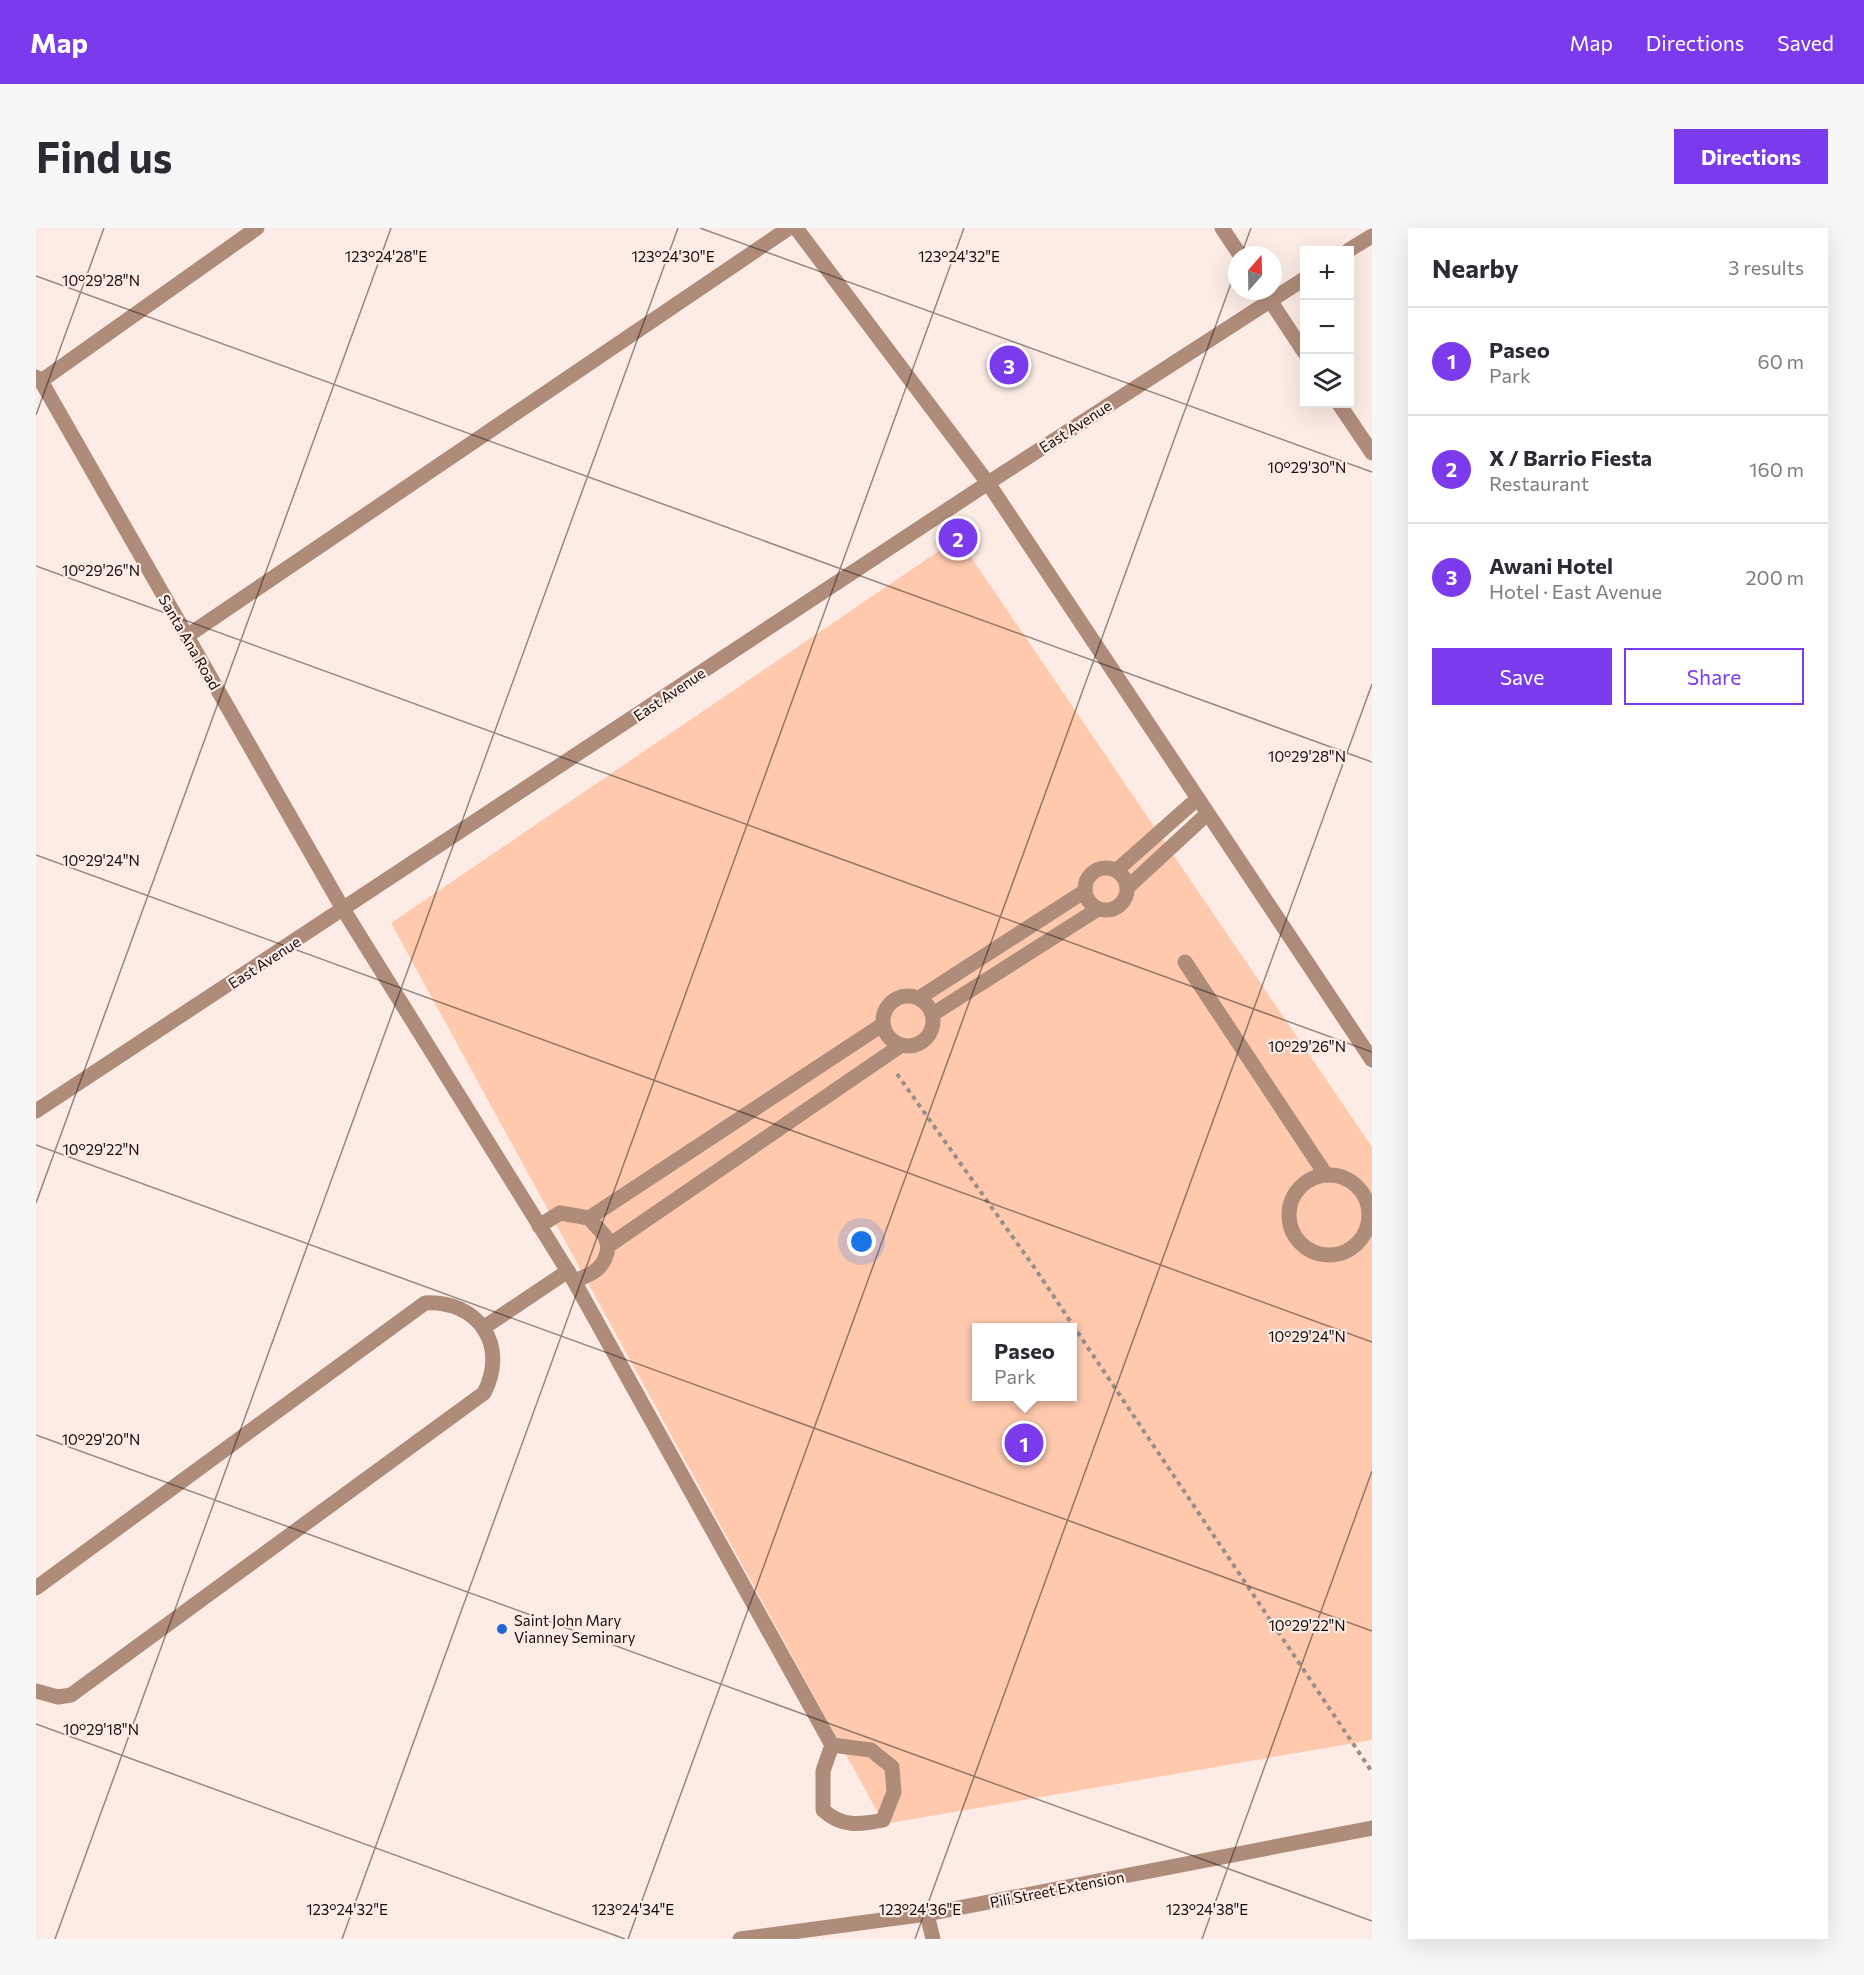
<!DOCTYPE html>
<meta charset="utf-8">
<style>
:root{--surface:#fff;--page:#f7f7f7;--text:#2b2b33;--muted:#7c7c81;--line:#e1e1e2;--accent:#7c3aed}
body{margin:0;font-family:Commissioner,sans-serif;background:var(--page);color:var(--text)}
.controls{position:absolute;right:18px;top:18px;display:grid;overflow:hidden;border-radius:0px;box-shadow:0 6px 24px #0002}
.controls button{width:54px;height:54px;display:grid;place-items:center;padding:0;border:0;border-bottom:2px solid var(--line);background:var(--surface);color:var(--text);font:30px sans-serif}
.compass{position:absolute;left:1192px;top:18px;width:54px;height:54px;border-radius:50%;background:var(--surface);box-shadow:0 6px 24px #0002;rotate:20deg}
.you{position:absolute;left:826px;top:1014px;width:21px;height:21px;margin:-15px;border:4px solid #fff;border-radius:50%;background:#1a73e8;box-shadow:0 0 0 9px #1a73e833}
.badge{display:grid;place-items:center;width:39px;height:39px;border-radius:50%;background:var(--accent);color:#fff;font-size:20px;font-weight:700}
.pin{position:absolute;translate:-50% -50%;border:3px solid #fff;box-shadow:0 2px 6px #0006}
.popup{position:absolute;left:936px;top:1095px;width:105px;height:78px;box-sizing:border-box;display:grid;place-content:center;border-radius:0px;background:var(--surface);filter:drop-shadow(0 2px 4px #0005);font-size:20px;white-space:nowrap;color:var(--muted)}
.popup b{font-size:22px;color:var(--text)}
.popup::after{content:'';position:absolute;left:50%;top:100%;margin-left:-12px;border:12px solid transparent;border-top-color:var(--surface)}
.list{margin:0;padding:0;list-style:none}
h2{display:flex;justify-content:space-between;align-items:center;height:78px;margin:0;padding:0 24px;font-size:26px}
h2 small{font-size:20px;font-weight:400;color:var(--muted)}
.list li{display:grid;grid-template-columns:39px 1fr auto;gap:18px;align-items:center;box-sizing:border-box;height:108px;padding:0 24px;border-top:2px solid var(--line)}
.list b{display:block;font-size:22px;white-space:nowrap}
.list p{margin:0;font-size:20px;white-space:nowrap;color:var(--muted)}
.list em{font-size:20px;font-style:normal;color:var(--muted)}
.actions{display:flex;gap:12px;padding:18px 24px}
.actions a{flex:1;padding:14px 0;border:2px solid var(--accent);border-radius:0px;text-align:center;font-size:21px;color:var(--accent)}
.actions .main{background:var(--accent);color:#fff}
.icon{flex:none;width:33px;height:33px;fill:none;stroke:currentColor;stroke-width:2;stroke-linecap:round;stroke-linejoin:round}
.map{position:relative;flex:none;width:1336px;height:1711px;overflow:hidden;border-radius:0px}
header{display:flex;align-items:center;gap:36px;box-sizing:border-box;height:84px;padding:0 30px;background:var(--accent);color:#fff}
header strong{font-size:28px}
nav{display:flex;gap:33px;margin-inline-start:auto;font-size:21px}
.intro{display:flex;align-items:center;justify-content:space-between;box-sizing:border-box;height:144px;padding:0 36px}
h1{margin:0;font-size:42px}
.button{padding:15px 27px;border-radius:0px;background:var(--accent);color:#fff;font-size:21px;font-weight:700}
main{display:flex;gap:36px;padding:0 36px}
aside{flex:1;background:var(--surface);border-radius:0px;box-shadow:0 6px 24px #0002}
.map>svg:first-child{display:block}
.green{fill:#ffc9ae;fill-rule:evenodd}
.lines{fill:none;stroke-linecap:round;stroke-linejoin:round}
.path{stroke:#9b8e88;stroke-width:4;stroke-dasharray:4.5 4.5;stroke-linecap:butt}
.minor{stroke:#af8c7a;stroke-width:15}
.ticks{fill:none;stroke:#160d09;stroke-width:1.5;stroke-opacity:0.45}
.poi-dot{fill:#2566d2;stroke:#fcece5;stroke-width:2}
.labels{text-anchor:middle;dominant-baseline:central;stroke-width:4.5;stroke-linejoin:round;paint-order:stroke}
.street-label{font-size:15px;fill:#160d09;stroke:#fcece5}
.poi-label{font-size:15px;fill:#160d09;stroke:#fcece5;text-anchor:start}
.ticks-label{font-size:15px;text-anchor:middle;fill:#160d09;stroke:#fcece5;stroke-width:4.5;stroke-linejoin:round;paint-order:stroke}
</style>
<header>
<strong>Map</strong>
<nav><a>Map</a><a>Directions</a><a>Saved</a></nav>
</header>
<div class="intro"><h1>Find us</h1><a class="button">Directions</a></div>
<main>
<div class="map">
<svg width="1336" height="1711" viewBox="0 0 1336 1711">
<rect width="100%" height="100%" fill="#fcece5"/>
<!-- green -->
<path class="green" d="M922,310L1336,919V1512L848,1596L355,695ZM940,1100H1036V1168H940Z"/>
<g class="lines">
<!-- path -->
<path class="path" d="M861,846L998,1039L1336,1544"/>
<!-- minor -->
<g class="minor">
<path d="M760,0L952,255L1336,832"/>
<path d="M1186,0L1204,27"/>
<path d="M1313,22L1336,8"/>
<path d="M1228,63L1268,124"/>
<path d="M0,149L5,153L307,681L538,1053L796,1517L835,1522L856,1539L858,1564L847,1592C824,1597 805,1599 787,1582V1543L796,1517"/>
<path d="M5,153L221,0"/>
<path d="M1303,176L1336,225"/>
<path d="M151,408L753,0"/>
<circle cx="1070" cy="661" r="21"/>
<path d="M1081,642L1161,571"/>
<path d="M1092,659L1171,586"/>
<path d="M1149,734L1290,947"/>
<circle cx="872" cy="793" r="25"/>
<path d="M883,770L1049,663"/>
<path d="M897,786L1062,681"/>
<path d="M0,883L952,255L1268,51"/>
<circle cx="1293" cy="987" r="40"/>
<path d="M553,990L569,1008L572,1018"/>
<path d="M503,998L524,985L553,990L846,797"/>
<path d="M538,1053C557,1046 570,1040 572,1018L864,818"/>
<path d="M447,1100L532,1043"/>
<path d="M0,1360L389,1075C442,1072 473,1117 448,1165L35,1467L22,1469L0,1463"/>
<path d="M891,1686L897,1711"/>
<path d="M704,1711L891,1686L1336,1600"/>
</g>
</g>
<!-- ticks -->
<path class="ticks" d="M664,0L1336,244M1205,27L1215,0M0,48L1336,534M0,187L68,0M0,338L1336,824M0,627L1336,1114M0,917L1336,1403M0,975L355,0M0,1207L1336,1693M0,1496L589,1711M19,1711L642,0M306,1711L928,0M592,1711L1201,39M879,1711L1336,456M1166,1711L1336,1243"/>
<!-- markers -->
<circle class="poi-dot" cx="466" cy="1401" r="6"/>
<g class="labels">
<!-- street labels -->
<g class="street-label">
<text transform="translate(1039 198) rotate(-33)">East Avenue</text>
<text transform="translate(154 414) rotate(60)">Santa Ana Road</text>
<text transform="translate(633 466) rotate(-34)">East Avenue</text>
<text transform="translate(228 734) rotate(-33)">East Avenue</text>
<text transform="translate(1021 1661) rotate(-11)">Pili Street Extension</text>
</g>
<!-- poi labels -->
<g class="poi-label">
<text x="478" y="1392">Saint John Mary<tspan x="478" dy="17">Vianney Seminary</tspan></text>
</g>
</g>
<g class="ticks-label">
<text x="637" y="34">123°24'30"E</text>
<text x="923" y="34">123°24'32"E</text>
<text x="350" y="34">123°24'28"E</text>
<text x="65" y="58">10°29'28"N</text>
<text x="1271" y="245">10°29'30"N</text>
<text x="65" y="348">10°29'26"N</text>
<text x="1271" y="534">10°29'28"N</text>
<text x="65" y="638">10°29'24"N</text>
<text x="1271" y="824">10°29'26"N</text>
<text x="65" y="927">10°29'22"N</text>
<text x="1271" y="1114">10°29'24"N</text>
<text x="65" y="1217">10°29'20"N</text>
<text x="1271" y="1403">10°29'22"N</text>
<text x="65" y="1507">10°29'18"N</text>
<text x="311" y="1687">123°24'32"E</text>
<text x="597" y="1687">123°24'34"E</text>
<text x="884" y="1687">123°24'36"E</text>
<text x="1171" y="1687">123°24'38"E</text>
</g>
</svg>
<div class="controls">
<button>+</button>
<button>−</button>
<button><svg class="icon" aria-label="layers" viewBox="0 0 24 24"><path d="M12 4l9 5-9 5-9-5zM3 14l9 5 9-5"/></svg></button>
</div>
<svg class="compass" viewBox="-18 -18 36 36"><path d="M0-13l5 13h-10z" fill="#e53935"/><path d="M0 13l5-13h-10z" fill="#7c7c81"/></svg>
<div class="you"></div>
<div class="pin badge" style="left:988px;top:1215px">1</div>
<div class="popup"><b>Paseo</b>Park</div>
<div class="pin badge" style="left:922px;top:310px">2</div>
<div class="pin badge" style="left:973px;top:137px">3</div>
</div>
<aside>
<h2>Nearby<small>3 results</small></h2>
<ul class="list">
<li><span class="badge">1</span><div><b>Paseo</b><p>Park</p></div><em>60 m</em></li>
<li><span class="badge">2</span><div><b>X / Barrio Fiesta</b><p>Restaurant</p></div><em>160 m</em></li>
<li><span class="badge">3</span><div><b>Awani Hotel</b><p>Hotel · East Avenue</p></div><em>200 m</em></li>
</ul>
<div class="actions"><a class="main">Save</a><a>Share</a></div>
</aside>
</main>
